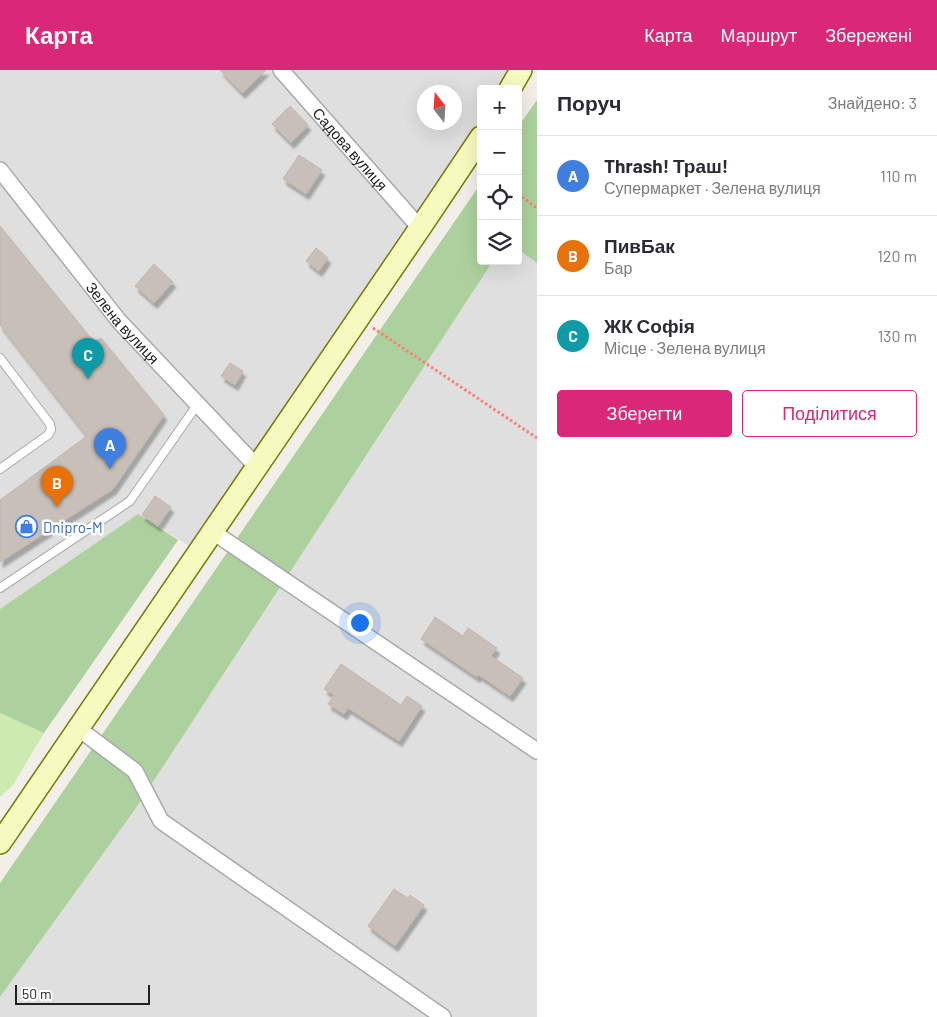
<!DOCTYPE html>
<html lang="uk">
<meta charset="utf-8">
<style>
:root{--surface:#fff;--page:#f2f2f3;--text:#2b2b33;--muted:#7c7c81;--line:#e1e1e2;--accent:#db2777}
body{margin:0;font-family:Barlow,sans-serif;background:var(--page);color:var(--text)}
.controls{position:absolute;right:15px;top:15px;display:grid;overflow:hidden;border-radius:5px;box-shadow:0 5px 20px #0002}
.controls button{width:45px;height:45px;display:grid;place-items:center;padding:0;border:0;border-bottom:1px solid var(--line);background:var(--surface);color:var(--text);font:25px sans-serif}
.compass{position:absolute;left:417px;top:15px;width:45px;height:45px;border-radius:50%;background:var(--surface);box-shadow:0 5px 20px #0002;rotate:343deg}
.scale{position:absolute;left:15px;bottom:12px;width:135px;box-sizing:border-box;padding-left:5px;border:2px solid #222;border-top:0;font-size:14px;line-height:18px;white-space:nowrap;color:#222;-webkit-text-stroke:4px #fff;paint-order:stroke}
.you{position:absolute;left:359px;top:552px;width:18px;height:18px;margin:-12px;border:4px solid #fff;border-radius:50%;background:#1a73e8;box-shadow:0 0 0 8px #1a73e833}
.badge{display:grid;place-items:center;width:32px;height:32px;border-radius:50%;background:var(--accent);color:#fff;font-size:16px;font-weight:700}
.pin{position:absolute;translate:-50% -41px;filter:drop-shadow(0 1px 2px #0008)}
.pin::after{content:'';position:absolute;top:26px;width:18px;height:15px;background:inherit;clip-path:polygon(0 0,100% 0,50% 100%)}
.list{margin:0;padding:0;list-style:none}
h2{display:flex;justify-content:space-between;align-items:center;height:65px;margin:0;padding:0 20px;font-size:21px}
h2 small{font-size:16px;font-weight:400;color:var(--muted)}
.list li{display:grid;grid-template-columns:32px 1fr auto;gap:15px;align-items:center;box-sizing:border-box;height:80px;padding:0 20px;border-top:1px solid var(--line)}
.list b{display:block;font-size:19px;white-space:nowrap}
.list p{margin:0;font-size:16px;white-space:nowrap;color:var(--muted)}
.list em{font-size:16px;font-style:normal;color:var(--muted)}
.actions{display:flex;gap:10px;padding:15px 20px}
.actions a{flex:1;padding:11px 0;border:1px solid var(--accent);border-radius:5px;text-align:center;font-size:18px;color:var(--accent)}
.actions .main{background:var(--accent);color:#fff}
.icon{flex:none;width:28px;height:28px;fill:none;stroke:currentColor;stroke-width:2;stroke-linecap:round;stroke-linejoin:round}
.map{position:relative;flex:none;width:537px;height:947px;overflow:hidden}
header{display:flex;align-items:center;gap:30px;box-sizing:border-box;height:70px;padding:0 25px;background:var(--accent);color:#fff}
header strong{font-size:24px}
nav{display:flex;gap:28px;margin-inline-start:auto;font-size:18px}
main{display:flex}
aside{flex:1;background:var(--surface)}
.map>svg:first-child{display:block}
.residential{fill:#e0dfdf;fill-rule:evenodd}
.grass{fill:#cdebb0}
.forest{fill:#add19e}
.building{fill:#c7bfb8;stroke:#c4b6ab;filter:url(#shadow)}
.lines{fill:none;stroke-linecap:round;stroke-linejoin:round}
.service-casing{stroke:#a9a9a9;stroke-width:10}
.minor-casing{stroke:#a9a9a9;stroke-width:18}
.secondary-casing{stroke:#707d05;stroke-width:24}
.path{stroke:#fa8072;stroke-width:3;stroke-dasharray:2.5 2.5;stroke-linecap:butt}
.service{stroke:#fff;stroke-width:8}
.minor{stroke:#fff;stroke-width:15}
.secondary{stroke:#f7fabf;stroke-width:21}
.labels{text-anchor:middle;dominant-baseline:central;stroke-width:5;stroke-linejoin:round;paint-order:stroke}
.street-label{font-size:15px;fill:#222;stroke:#fff}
.shop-label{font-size:15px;fill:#366cbe;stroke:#fff;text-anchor:start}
</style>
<header>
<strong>Карта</strong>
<nav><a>Карта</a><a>Маршрут</a><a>Збережені</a></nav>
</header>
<main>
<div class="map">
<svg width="537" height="947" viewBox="0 0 537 947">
<defs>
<filter id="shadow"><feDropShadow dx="3" dy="5.5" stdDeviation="1" flood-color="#0004"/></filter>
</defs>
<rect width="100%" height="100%" fill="#f2efe9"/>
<!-- residential -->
<g class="residential">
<path d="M0,0H521L510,19H481V67L199,482L138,444L0,539ZM424,22H454V52H424Z"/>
<path d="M518,179L537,193V947H0V927L136,738L493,191H518Z"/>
</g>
<!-- grass -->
<path class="grass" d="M0,643L44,663L13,715L0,727Z"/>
<!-- forest -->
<g class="forest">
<path d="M537,30V193L518,179V57Z"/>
<path d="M481,113V191H493L136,738L0,927V813Z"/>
<path d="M138,444L178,470L44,663L0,643V539Z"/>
</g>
<!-- building -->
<g class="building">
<path d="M220,0H266L242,23Z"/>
<path d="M290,36L308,55L291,73L272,54Z"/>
<path d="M299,85L322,100L306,124L283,109Z"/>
<path d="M0,156L94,272L101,268L164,345L113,419L0,492V430L87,366L0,255Z"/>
<path d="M316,178L328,188L319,201L306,191Z"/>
<path d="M154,194L173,212L154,233L135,216Z"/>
<path d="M230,293L243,301L235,315L221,306Z"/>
<path d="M155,426L171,437L158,456L142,445Z"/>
<path d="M435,547L463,566L468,558L497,578L491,586L523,608L510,626L479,605L477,607L421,569Z"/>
<path d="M341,594L401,635L407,626L422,636L399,671L348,638L344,644L328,634L334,625L324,619Z"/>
<path d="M394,819L408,828L410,825L424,835L395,876L368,856Z"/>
</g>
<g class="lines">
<defs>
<g id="service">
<path d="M0,288L50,354L51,360L48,365L0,399"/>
<path d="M0,518L130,431L197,335"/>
</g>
<g id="minor">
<path id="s1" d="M281,0L420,158"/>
<path id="s2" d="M0,100L119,251L257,397"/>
<path d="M213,462L537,681"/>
<path d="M79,659L135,701L161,751L443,947"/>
</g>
<g id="secondary">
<path d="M510,19L521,0"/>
<path d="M0,773L420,158L481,67"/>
</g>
</defs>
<!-- service casing -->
<use href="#service" class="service-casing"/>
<!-- minor casing -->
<use href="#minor" class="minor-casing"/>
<!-- secondary casing -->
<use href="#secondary" class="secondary-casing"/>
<!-- path -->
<g class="path">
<path d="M518,124L537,138"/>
<path d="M373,258L537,368"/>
</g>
<!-- service -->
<use href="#service" class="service"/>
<!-- minor -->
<use href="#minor" class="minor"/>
<!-- secondary -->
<use href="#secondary" class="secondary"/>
</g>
<!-- icons -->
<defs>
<symbol id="shop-ring" viewBox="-11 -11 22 22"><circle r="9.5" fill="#fff" stroke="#3f7fe0" stroke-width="1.5"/><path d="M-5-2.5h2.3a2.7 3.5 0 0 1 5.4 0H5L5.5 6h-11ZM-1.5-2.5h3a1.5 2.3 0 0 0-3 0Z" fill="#3f7fe0"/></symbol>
</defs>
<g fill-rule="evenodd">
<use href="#shop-ring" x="14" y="444" width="25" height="25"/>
</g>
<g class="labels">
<!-- street labels -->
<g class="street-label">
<text stroke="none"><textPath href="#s1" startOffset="105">Садова вулиця</textPath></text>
<text stroke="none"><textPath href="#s2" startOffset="196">Зелена вулиця</textPath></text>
</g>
<!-- shop labels -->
<g class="shop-label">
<text x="43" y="457">Dnipro-M</text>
</g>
</g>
</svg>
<div class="controls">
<button>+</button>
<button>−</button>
<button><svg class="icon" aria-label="locate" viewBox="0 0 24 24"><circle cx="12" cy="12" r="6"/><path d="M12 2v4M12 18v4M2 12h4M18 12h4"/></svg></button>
<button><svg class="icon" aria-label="layers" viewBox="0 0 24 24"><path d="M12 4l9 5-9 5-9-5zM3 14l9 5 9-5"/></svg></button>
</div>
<svg class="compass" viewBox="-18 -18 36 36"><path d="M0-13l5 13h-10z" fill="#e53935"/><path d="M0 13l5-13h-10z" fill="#7c7c81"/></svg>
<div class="scale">50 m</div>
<div class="you"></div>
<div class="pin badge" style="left:110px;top:399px;background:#3f7fe0">A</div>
<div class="pin badge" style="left:57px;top:437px;background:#e8710a">B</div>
<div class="pin badge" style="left:88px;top:309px;background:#0f9aa8">C</div>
</div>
<aside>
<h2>Поруч<small>Знайдено: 3</small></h2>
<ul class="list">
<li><span class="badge" style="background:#3f7fe0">A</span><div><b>Thrash! Траш!</b><p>Супермаркет · Зелена вулиця</p></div><em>110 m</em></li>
<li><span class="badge" style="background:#e8710a">B</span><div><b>ПивБак</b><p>Бар</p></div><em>120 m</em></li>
<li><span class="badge" style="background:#0f9aa8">C</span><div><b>ЖК Софія</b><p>Місце · Зелена вулиця</p></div><em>130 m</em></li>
</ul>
<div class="actions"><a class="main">Зберегти</a><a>Поділитися</a></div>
</aside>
</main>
